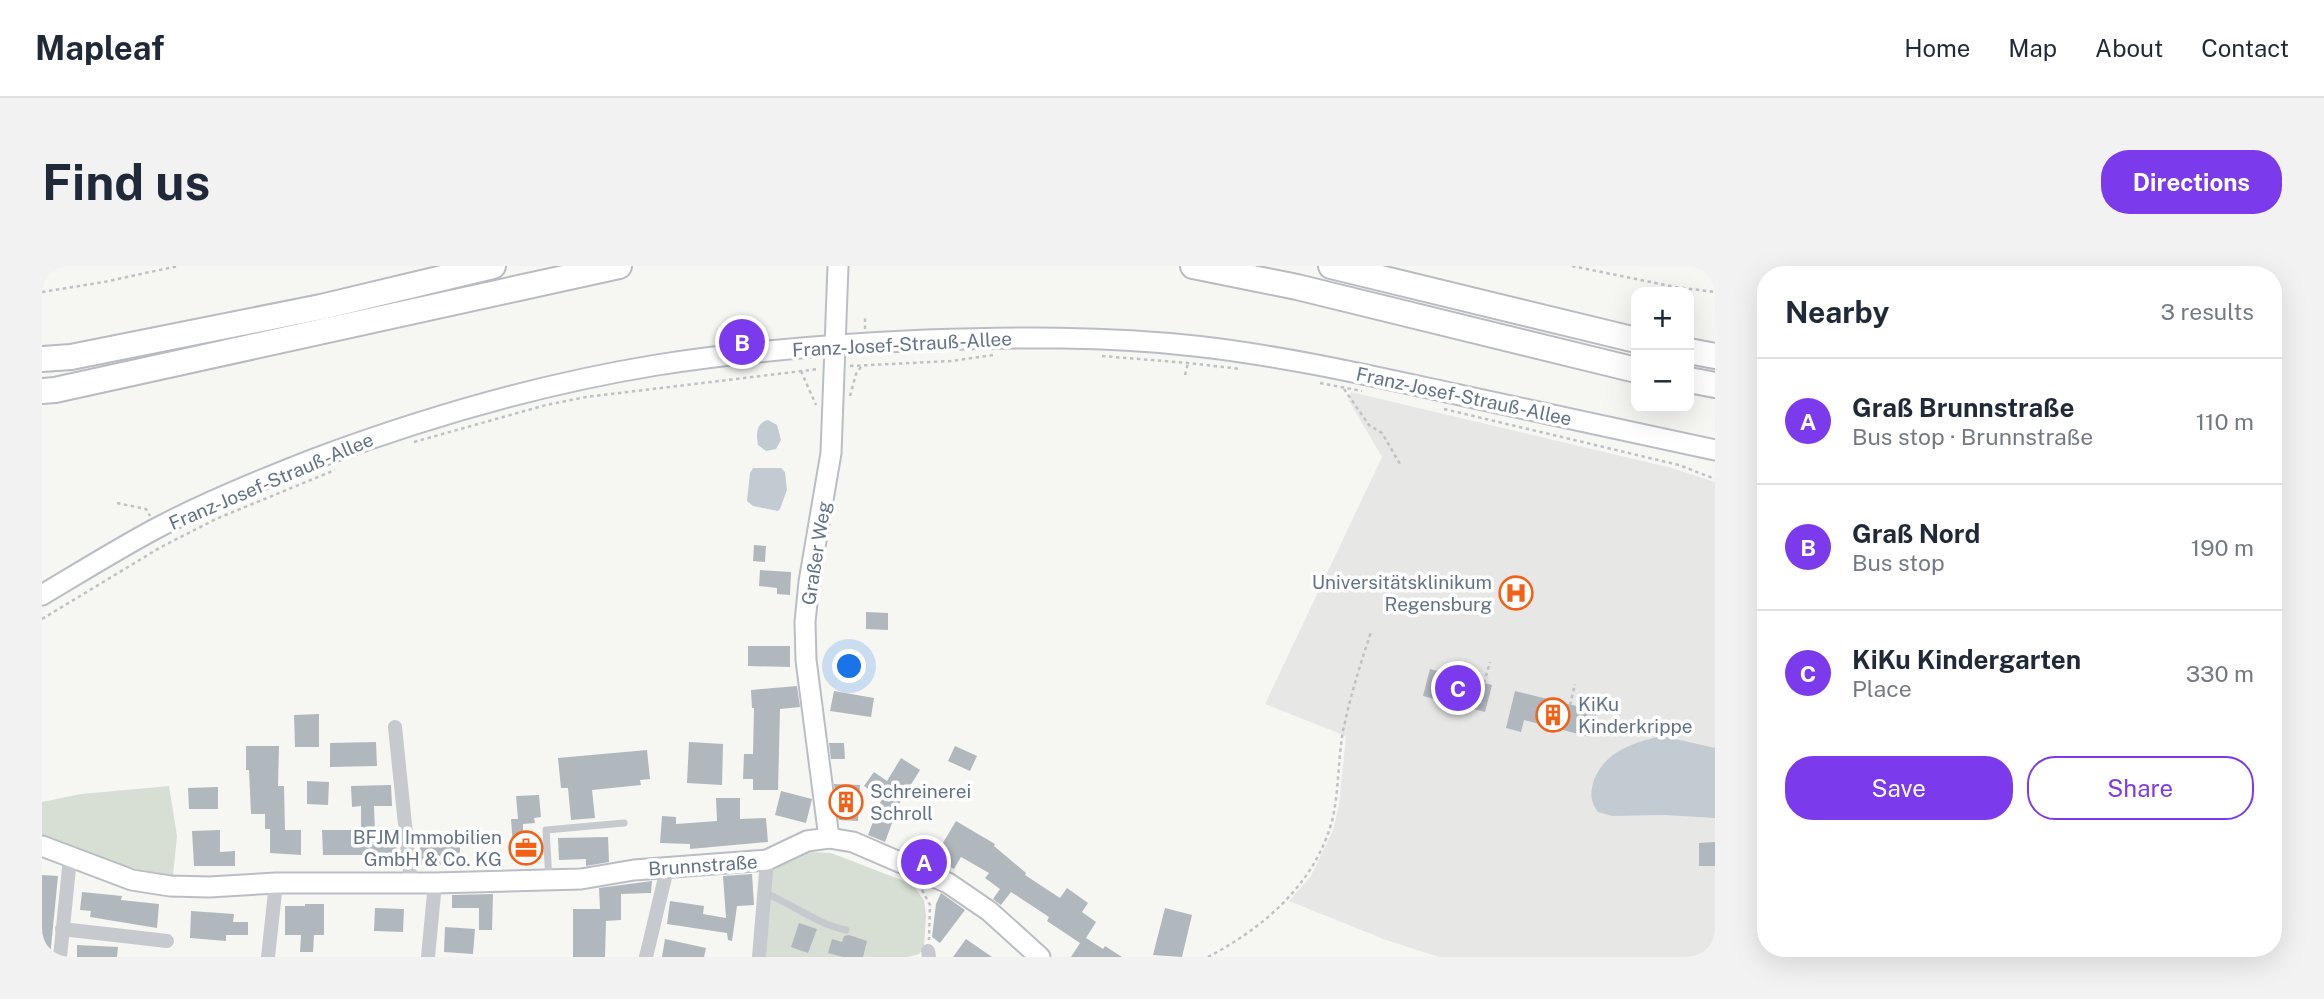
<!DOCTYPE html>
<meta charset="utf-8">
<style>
:root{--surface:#fff;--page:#f2f2f3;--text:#1f2937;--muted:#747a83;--line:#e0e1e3;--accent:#7c3aed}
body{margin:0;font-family:"Public Sans",sans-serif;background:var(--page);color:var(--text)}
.controls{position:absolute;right:21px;top:21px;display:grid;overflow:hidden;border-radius:14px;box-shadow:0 7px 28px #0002}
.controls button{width:63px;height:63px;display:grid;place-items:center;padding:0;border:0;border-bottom:2px solid var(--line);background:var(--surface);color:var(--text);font:35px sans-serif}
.you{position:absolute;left:808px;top:401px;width:24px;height:24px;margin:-18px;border:5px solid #fff;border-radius:50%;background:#1a73e8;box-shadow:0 0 0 10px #1a73e833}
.badge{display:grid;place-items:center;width:46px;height:46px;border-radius:50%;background:var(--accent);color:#fff;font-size:23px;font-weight:700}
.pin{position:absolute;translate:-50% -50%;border:4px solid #fff;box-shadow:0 2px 7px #0006}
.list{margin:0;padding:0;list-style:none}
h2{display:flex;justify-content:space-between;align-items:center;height:91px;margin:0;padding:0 28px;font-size:30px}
h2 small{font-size:23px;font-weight:400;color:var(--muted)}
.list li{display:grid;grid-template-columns:46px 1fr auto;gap:21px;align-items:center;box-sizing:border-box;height:126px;padding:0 28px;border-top:2px solid var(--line)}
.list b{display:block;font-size:26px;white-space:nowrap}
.list p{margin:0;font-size:23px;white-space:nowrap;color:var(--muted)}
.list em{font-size:23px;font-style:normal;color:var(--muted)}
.actions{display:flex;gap:14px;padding:21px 28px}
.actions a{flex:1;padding:16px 0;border:2px solid var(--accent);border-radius:28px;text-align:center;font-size:24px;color:var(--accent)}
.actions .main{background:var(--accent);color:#fff}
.map{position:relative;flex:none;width:1673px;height:691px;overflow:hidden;border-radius:28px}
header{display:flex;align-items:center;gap:42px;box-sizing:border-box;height:98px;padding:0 35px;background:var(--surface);border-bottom:2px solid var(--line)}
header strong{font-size:33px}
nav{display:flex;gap:38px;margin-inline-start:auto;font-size:24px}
.intro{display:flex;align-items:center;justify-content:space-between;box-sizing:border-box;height:168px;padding:0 42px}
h1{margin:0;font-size:49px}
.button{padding:18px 32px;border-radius:28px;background:var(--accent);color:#fff;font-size:24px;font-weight:700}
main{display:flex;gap:42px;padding:0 42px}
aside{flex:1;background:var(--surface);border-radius:28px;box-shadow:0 7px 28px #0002}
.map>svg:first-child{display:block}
.built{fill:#e7e8e6}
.green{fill:#d7dfd4}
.water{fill:#c2cbd1}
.building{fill:#b0b7bd}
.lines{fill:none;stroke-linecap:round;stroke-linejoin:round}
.secondary-casing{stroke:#babec4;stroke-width:23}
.highway-casing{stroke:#b8bbbf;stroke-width:28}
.path{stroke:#bfc1c4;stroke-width:2.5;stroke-dasharray:3.5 3.5;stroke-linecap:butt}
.lane{stroke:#c6c9cd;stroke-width:7}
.street{stroke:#c6c9cd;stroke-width:14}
.secondary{stroke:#fff;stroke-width:19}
.highway{stroke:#fff;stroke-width:24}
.labels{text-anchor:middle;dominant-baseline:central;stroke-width:7;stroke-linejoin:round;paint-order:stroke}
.street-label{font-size:19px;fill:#637387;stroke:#fff}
.poi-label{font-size:19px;fill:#637387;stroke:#fff;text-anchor:end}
</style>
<header>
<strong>Mapleaf</strong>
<nav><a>Home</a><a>Map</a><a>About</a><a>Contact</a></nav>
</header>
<div class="intro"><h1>Find us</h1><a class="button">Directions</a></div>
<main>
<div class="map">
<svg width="1673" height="691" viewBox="0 0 1673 691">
<rect width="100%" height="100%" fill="#f6f7f3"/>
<!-- built -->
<path class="built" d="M1309,126L1630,202L1673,216V691H1397L1344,674L1247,635L1269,610L1291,564L1297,539L1304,470L1223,438L1340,191L1307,135Z"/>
<!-- green -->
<g class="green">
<path d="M127,520L135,570L131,610C84,603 44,589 0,571V536L39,528Z"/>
<path d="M768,586L789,587L870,618L882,634L884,650L882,681L877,688L866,691H722L729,599Z"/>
</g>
<!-- water -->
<g class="water">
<path d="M726,154L735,159L739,174L734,183L724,185L716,179C714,168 714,157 726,154Z"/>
<path d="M711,202H739L743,206L745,224L738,243L736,245L711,240L705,235L708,207Z"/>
<path d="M1620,470L1673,482V552L1622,549L1570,550L1556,546C1548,535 1548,527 1552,514C1563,485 1593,476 1620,470Z"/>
</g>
<!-- building -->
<g class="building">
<path d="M712,279L724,280L723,296L711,295Z"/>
<path d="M718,304L749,306L748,329L735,328V322L717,320Z"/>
<path d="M824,346L846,347V364L824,363Z"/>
<path d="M706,380H748V401L706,400Z"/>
<path d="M1388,403L1450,419L1443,446L1381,430Z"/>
<path d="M755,420L758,441L738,443L736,524H711V513H701L702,488H711L712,442H710L709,424Z"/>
<path d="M792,425L832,432L829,451L788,445Z"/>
<path d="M1473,425L1555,445L1548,471L1482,454L1479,466L1464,462Z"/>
<path d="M277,448V481H253L252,449Z"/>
<path d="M334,476L335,500L288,501V477Z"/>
<path d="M647,476L681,478L680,519L645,517Z"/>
<path d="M787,477H802L803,493H789Z"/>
<path d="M204,480H237L236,520H242L243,564H259V589L228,587V563H223V548H209L207,504H204Z"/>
<path d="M913,480L935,490L928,505L906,495Z"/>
<path d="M605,484L608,513L598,514L599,519L550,524L553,552L529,554L526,522H519L516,492Z"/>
<path d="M859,492L878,504L857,538L843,576L826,569L840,532L822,520L832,506L845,515Z"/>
<path d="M265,515L287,516L286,539L265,538Z"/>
<path d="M792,518L818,519L816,555L797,554Z"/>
<path d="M349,519L350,540H332L333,567H354L356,589H281L280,564H319V540L310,541L309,520Z"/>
<path d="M176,521V543H147L146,522Z"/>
<path d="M739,525L770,533L764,557L733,549Z"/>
<path d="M497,529L499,551L492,552L493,557L481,558V573H494L495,591L472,593L469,553H476L474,530Z"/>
<path d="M674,532H698V553L724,552L726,576L648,583V578L618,577L620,550L634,551V558L675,555Z"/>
<path d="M914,555L953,578L952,580L984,607L983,609L1018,632L1025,622L1046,637L1040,646L1054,656L1044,672L1061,683L1063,680L1080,691H1029L1038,677L1005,655L1007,651L969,626L959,639L951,633L958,623L943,612L947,607L919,591L912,603L892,592Z"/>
<path d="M178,564V586L193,585V600H152L150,565Z"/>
<rect x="378" y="568" width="40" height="31"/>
<path d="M566,571L567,596L544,600V593L517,594L516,572Z"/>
<path d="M1673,576V600H1657V577Z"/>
<path d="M710,608L712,639L695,640L690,675L686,674L685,667L625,658L628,635L662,640L661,648L684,652L681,610Z"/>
<path d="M0,609L16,610L8,691H0Z"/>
<path d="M610,615L609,627L579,628V654L564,655L563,691H531V643H558L557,622Z"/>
<path d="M40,626L80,630L79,634L117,638L115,662L48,651L49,645L38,644Z"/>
<path d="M899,627L923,644L898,677L890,671L894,638Z"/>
<path d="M451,628L450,664H437V642H410V629Z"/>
<path d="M263,638H282V669H272L271,686H258L259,669H243V640H263Z"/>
<path d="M333,642L362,643L361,666L332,665Z"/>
<path d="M1123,642L1150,649L1140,691L1111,689Z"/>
<path d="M149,645L192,648L191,656H206V669H184V675L148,672Z"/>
<path d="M757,657L775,663L766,687L749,681Z"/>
<path d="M403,661L433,663L431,688L402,686Z"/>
<path d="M807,669L825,675L821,691H801L786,687L790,673L800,676L802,670Z"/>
<path d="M623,673L664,682L662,691H620Z"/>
<path d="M924,673L950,691H911Z"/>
<path d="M35,679L76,681L75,691H35Z"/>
</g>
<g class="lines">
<defs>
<g id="secondary">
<path d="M0,329C37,307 74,284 113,263C164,236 218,214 272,193C382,152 498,118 615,99C704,85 794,78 884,74C973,71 1064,70 1153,80C1243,90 1330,110 1418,129C1503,147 1588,166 1673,184"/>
<path d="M787,572L764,394L763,356L767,316L789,187L796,0"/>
<path d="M0,580L90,614L128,620L167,621L234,617H393L539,613L592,604L725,594L765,575L787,572L811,576L906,617L947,645L998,691"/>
</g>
<g id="highway">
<path d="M1151,0L1255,21L1594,104"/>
<path d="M1289,0L1594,74"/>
<path d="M1647,85L1673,90"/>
<path d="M0,93L29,91L279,41L451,0"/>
<path d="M1647,114L1673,119"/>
<path d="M0,125L13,124L577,0"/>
</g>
</defs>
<!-- secondary casing -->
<use href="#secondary" class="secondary-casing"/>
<!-- highway casing -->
<use href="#highway" class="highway-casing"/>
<!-- path -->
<g class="path">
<path d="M1530,0L1633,21L1673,26"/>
<path d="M0,26L62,16L136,0"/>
<path d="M823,63V52"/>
<path d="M1060,90L1146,97L1199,103"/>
<path d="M808,100L909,95L952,89"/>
<path d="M759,105L774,139"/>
<path d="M1143,109L1146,97"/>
<path d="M1278,117L1320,125"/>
<path d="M1302,123L1327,159L1340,167L1358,198"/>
<path d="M808,130L814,108L821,98"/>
<path d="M1402,143L1637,199L1673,213"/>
<path d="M372,176L504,139L544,131L777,103"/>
<path d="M75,237L104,243L108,250"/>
<path d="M0,353L119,281L174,253L293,204"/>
<path d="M1442,417L1448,396"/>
<path d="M1528,439L1533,418"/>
<path d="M880,624L888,639L887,674"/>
<path d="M1166,691C1223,661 1275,616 1291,551C1297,522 1296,493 1301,465C1308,431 1318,399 1329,366"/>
</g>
<!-- lane -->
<g class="lane">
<path d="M507,614L504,564L582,557"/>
<path d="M723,627C751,638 774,658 804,664"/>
</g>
<!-- street -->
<g class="street">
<path d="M353,461L369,617"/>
<path d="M20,663L125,675"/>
<path d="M886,685L887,691"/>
<path d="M18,691L28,592"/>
<path d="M226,691L234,617"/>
<path d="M386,691L393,617"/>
<path d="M604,691L625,603"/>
<path d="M717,691L725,594"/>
</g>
<!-- secondary -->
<use href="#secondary" class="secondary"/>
<!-- highway -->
<use href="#highway" class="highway"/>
</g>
<!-- icons -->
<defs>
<symbol id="hospital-ring" viewBox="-11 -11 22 22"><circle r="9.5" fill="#fff" stroke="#f16218" stroke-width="1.5"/><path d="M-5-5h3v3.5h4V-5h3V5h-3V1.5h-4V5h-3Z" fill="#f16218"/></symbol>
<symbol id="building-ring" viewBox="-11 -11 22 22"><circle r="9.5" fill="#fff" stroke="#f16218" stroke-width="1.5"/><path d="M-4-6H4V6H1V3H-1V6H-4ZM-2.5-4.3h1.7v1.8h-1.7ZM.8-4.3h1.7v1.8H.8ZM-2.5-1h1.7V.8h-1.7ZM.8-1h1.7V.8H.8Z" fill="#f16218"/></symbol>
<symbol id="office-ring" viewBox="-11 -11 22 22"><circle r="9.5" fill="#fff" stroke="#f16218" stroke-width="1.5"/><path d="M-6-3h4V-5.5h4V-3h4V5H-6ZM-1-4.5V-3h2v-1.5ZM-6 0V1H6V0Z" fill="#f16218"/></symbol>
</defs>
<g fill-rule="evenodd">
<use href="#hospital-ring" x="1455" y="308" width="38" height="38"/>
<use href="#building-ring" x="1492" y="430" width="38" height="38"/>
<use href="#building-ring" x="785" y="517" width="38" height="38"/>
<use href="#office-ring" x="465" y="563" width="38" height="38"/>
</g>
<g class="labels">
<!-- street labels -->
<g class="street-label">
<text transform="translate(860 78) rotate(-3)">Franz-Josef-Strauß-Allee</text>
<text transform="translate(1422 130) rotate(12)">Franz-Josef-Strauß-Allee</text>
<text transform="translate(229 215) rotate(-23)">Franz-Josef-Strauß-Allee</text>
<text transform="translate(774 287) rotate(-81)">Graßer Weg</text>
<text transform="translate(661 599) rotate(-4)">Brunnstraße</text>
</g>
<!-- poi labels -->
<g class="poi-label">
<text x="1450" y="316">Universitätsklinikum<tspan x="1450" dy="22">Regensburg</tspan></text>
<text x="1536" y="438" text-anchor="start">KiKu<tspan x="1536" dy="22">Kinderkrippe</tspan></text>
<text x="828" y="525" text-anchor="start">Schreinerei<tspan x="828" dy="22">Schroll</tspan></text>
<text x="460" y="571">BFJM Immobilien<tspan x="460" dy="22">GmbH &amp; Co. KG</tspan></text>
</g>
</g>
</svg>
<div class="controls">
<button>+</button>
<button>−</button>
</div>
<div class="you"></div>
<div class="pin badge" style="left:882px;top:596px">A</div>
<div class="pin badge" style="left:700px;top:76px">B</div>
<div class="pin badge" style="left:1416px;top:422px">C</div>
</div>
<aside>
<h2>Nearby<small>3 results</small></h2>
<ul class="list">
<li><span class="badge">A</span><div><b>Graß Brunnstraße</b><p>Bus stop · Brunnstraße</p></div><em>110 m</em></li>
<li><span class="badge">B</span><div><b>Graß Nord</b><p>Bus stop</p></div><em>190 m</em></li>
<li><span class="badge">C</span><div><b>KiKu Kindergarten</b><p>Place</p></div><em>330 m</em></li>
</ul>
<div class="actions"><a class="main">Save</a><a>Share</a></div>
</aside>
</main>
